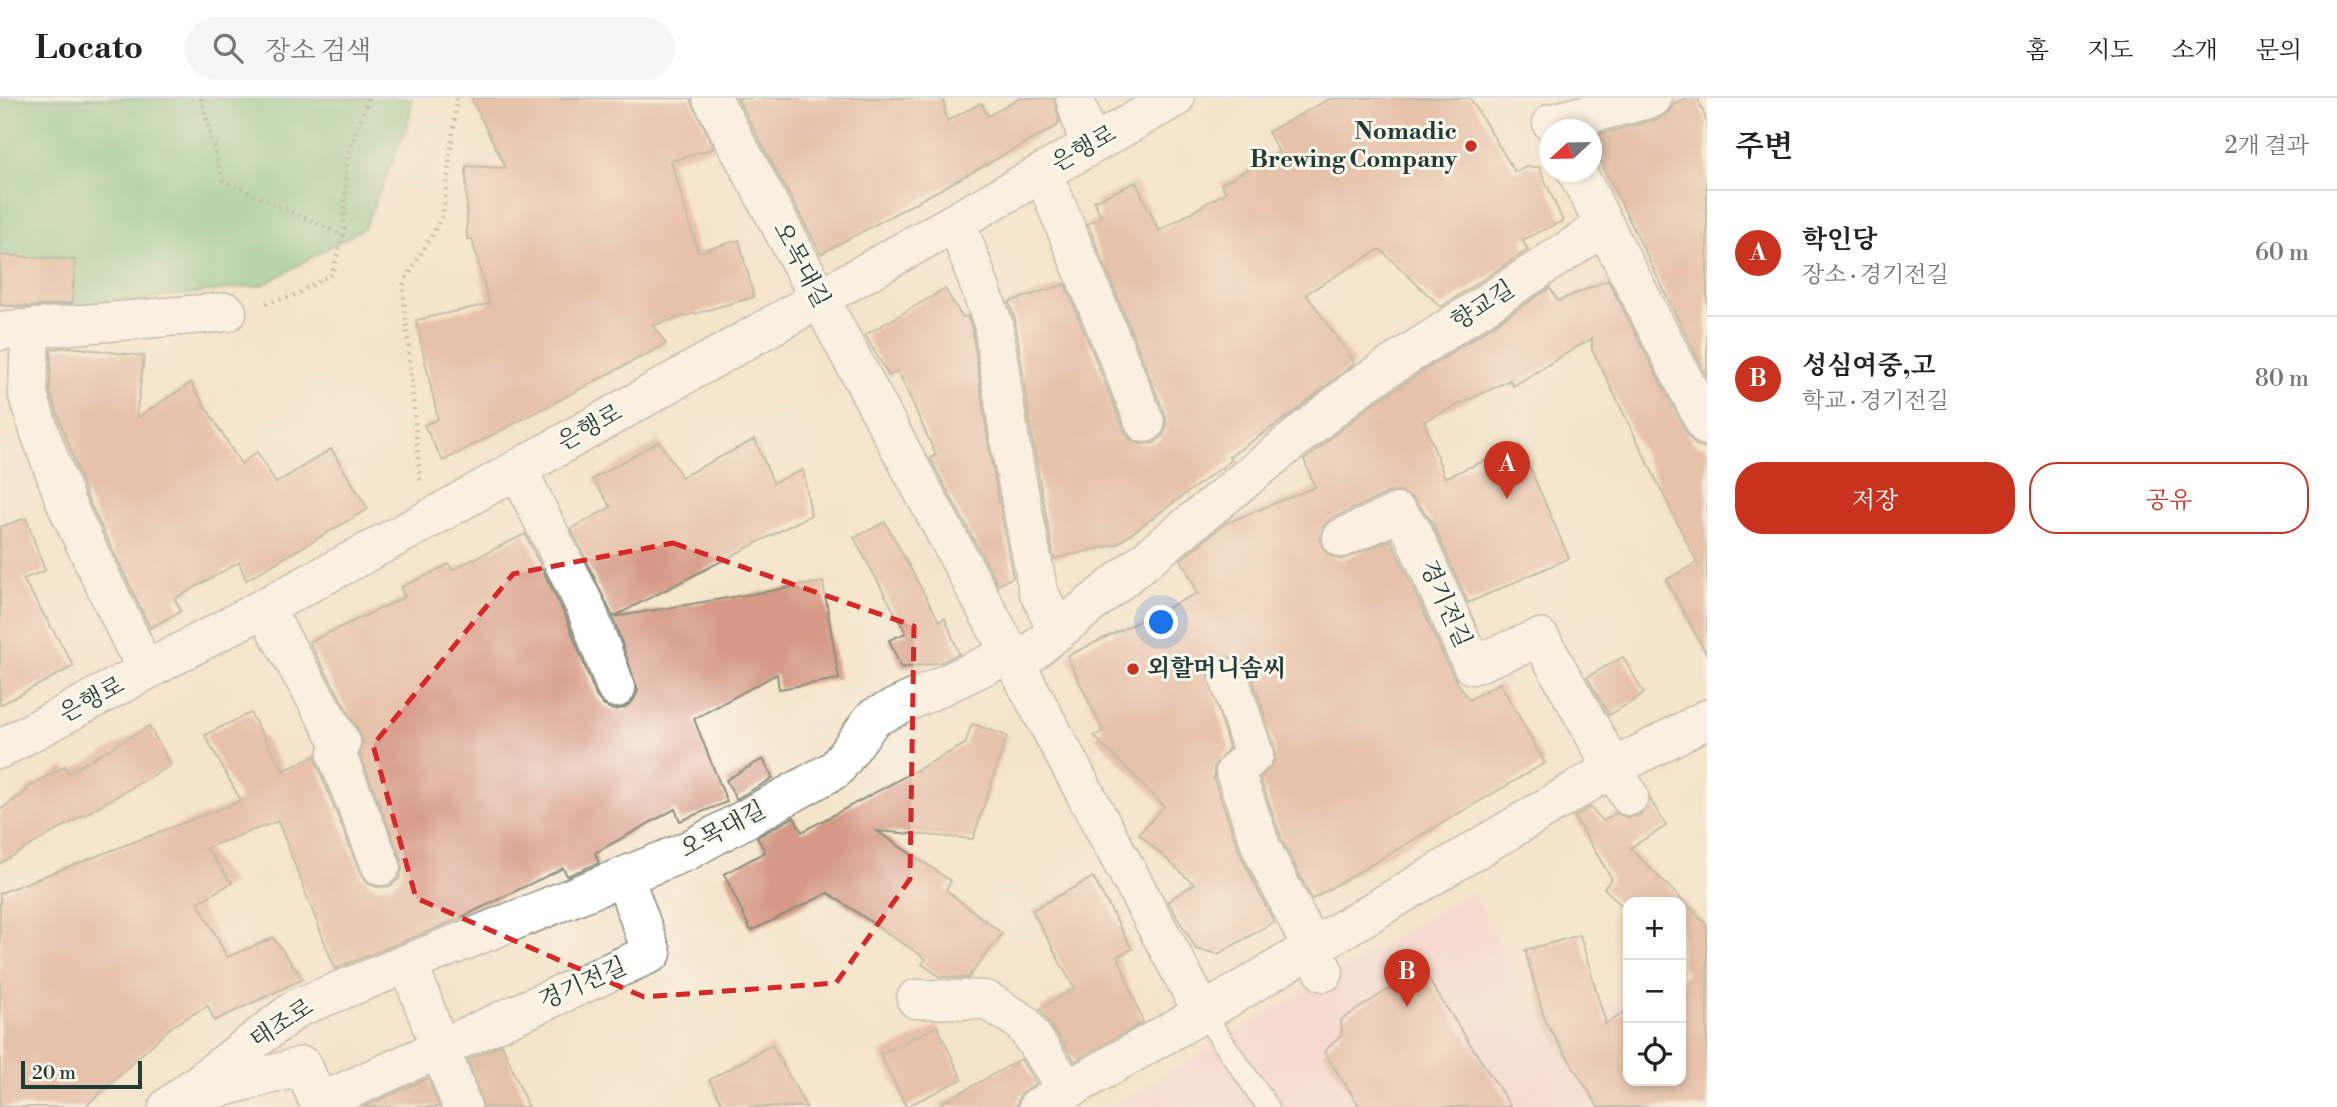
<!DOCTYPE html>
<html lang="ko">
<meta charset="utf-8">
<style>
:root{--surface:#fff;--page:#f6f6f6;--text:#222;--muted:#767676;--line:#e0e0e0;--accent:#c8321e}
body{margin:0;font-family:"Libre Bodoni","Noto Serif KR",serif;background:var(--page);color:var(--text)}
.controls{position:absolute;right:21px;bottom:21px;display:grid;overflow:hidden;border-radius:14px;box-shadow:0 4px 10px #0003}
.controls button{width:63px;height:63px;display:grid;place-items:center;padding:0;border:0;border-bottom:2px solid var(--line);background:var(--surface);color:var(--text);font:35px sans-serif}
.compass{position:absolute;left:1539px;top:21px;width:63px;height:63px;border-radius:50%;background:var(--surface);box-shadow:0 4px 10px #0003;rotate:248deg}
.scale{position:absolute;left:21px;bottom:18px;width:121px;box-sizing:border-box;padding-left:7px;border:4px solid #1f3d34;border-top:0;font-size:19px;line-height:24px;white-space:nowrap;color:#1f3d34;-webkit-text-stroke:5px #fbf7ec;paint-order:stroke}
.you{position:absolute;left:1162px;top:525px;width:24px;height:24px;margin:-18px;border:5px solid #fff;border-radius:50%;background:#1a73e8;box-shadow:0 0 0 10px #1a73e833}
.badge{display:grid;place-items:center;width:46px;height:46px;border-radius:50%;background:var(--accent);color:#fff;font-size:23px;font-weight:700}
.pin{position:absolute;translate:-50% -58px;filter:drop-shadow(0 2px 4px #0008)}
.pin::after{content:'';position:absolute;top:37px;width:24px;height:21px;background:inherit;clip-path:polygon(0 0,100% 0,50% 100%)}
.list{margin:0;padding:0;list-style:none}
h2{display:flex;justify-content:space-between;align-items:center;height:91px;margin:0;padding:0 28px;font-size:30px}
h2 small{font-size:23px;font-weight:400;color:var(--muted)}
.list li{display:grid;grid-template-columns:46px 1fr auto;gap:21px;align-items:center;box-sizing:border-box;height:126px;padding:0 28px;border-top:2px solid var(--line)}
.list b{display:block;font-size:26px;white-space:nowrap}
.list p{margin:0;font-size:23px;white-space:nowrap;color:var(--muted)}
.list em{font-size:23px;font-style:normal;color:var(--muted)}
.actions{display:flex;gap:14px;padding:21px 28px}
.actions a{flex:1;padding:16px 0;border:2px solid var(--accent);border-radius:28px;text-align:center;font-size:24px;color:var(--accent)}
.actions .main{background:var(--accent);color:#fff}
.icon{flex:none;width:38px;height:38px;fill:none;stroke:currentColor;stroke-width:2;stroke-linecap:round;stroke-linejoin:round}
.map{position:relative;flex:none;width:1707px;height:1009px;overflow:hidden}
header{display:flex;align-items:center;gap:42px;box-sizing:border-box;height:98px;padding:0 35px;background:var(--surface);border-bottom:2px solid var(--line)}
header strong{font-size:33px}
nav{display:flex;gap:38px;margin-inline-start:auto;font-size:24px}
.search{width:490px;height:63px;background:var(--page);display:flex;align-items:center;gap:18px;box-sizing:border-box;padding:0 24px;border-radius:38px;color:var(--muted);font-size:26px}
main{display:flex}
aside{flex:1;background:var(--surface)}
.map>svg:first-child{display:block}
.built{fill:#f6cfd8}
.forest{fill:#72bf87;stroke:#487e5e;stroke-width:2}
.building{fill:#d69985}
.lines{fill:none;stroke-linecap:round;stroke-linejoin:round}
.service-casing{stroke:#8a907f;stroke-width:24}
.minor-casing{stroke:#8a907f;stroke-width:41}
.path{stroke:#8a907f;stroke-width:4.5;stroke-dasharray:2 5;stroke-linecap:butt}
.service{stroke:#fff;stroke-width:21}
.minor{stroke:#fff;stroke-width:38}
.marked{fill:none;stroke:#d62828;stroke-width:5;stroke-dasharray:14 9;stroke-linejoin:round}
.poi-dot{fill:#c8321e;stroke:#fbf7ec;stroke-width:2.5}
.labels{text-anchor:middle;dominant-baseline:central;stroke-width:6;stroke-linejoin:round;paint-order:stroke}
.poi-label{font-size:24px;font-weight:bold;fill:#1f3d34;stroke:#fbf7ec;text-anchor:end}
.street-label{font-size:24px;fill:#1f3d34;stroke:#fbf7ec}
</style>
<header>
<strong>Locato</strong>
<div class="search"><svg class="icon" aria-label="search" viewBox="0 0 24 24"><circle cx="10" cy="10" r="6"/><path d="M15 15l6 6"/></svg>장소 검색</div>
<nav><a>홈</a><a>지도</a><a>소개</a><a>문의</a></nav>
</header>
<main>
<div class="map">
<svg width="1707" height="1009" viewBox="0 0 1707 1009">
<rect width="100%" height="100%" fill="#fbf7ec"/>
<filter id="ink" filterUnits="userSpaceOnUse"><feTurbulence type="fractalNoise" baseFrequency=".0143" numOctaves="2"/><feDisplacementMap in="SourceGraphic" scale="14" xChannelSelector="R" yChannelSelector="G"/><feConvolveMatrix kernelMatrix="1 2 1 2 8 2 1 2 1" color-interpolation-filters="sRGB"/></filter>
<filter id="wash" filterUnits="userSpaceOnUse"><feTurbulence type="fractalNoise" baseFrequency=".00686" numOctaves="4" result="noise"/><feDisplacementMap in="SourceGraphic" scale="28" xChannelSelector="R" yChannelSelector="G"/><feGaussianBlur stdDeviation="1.57" result="paint"/><feColorMatrix in="noise" values="0 0 0 0 0 0 0 0 0 0 0 0 0 0 0 0 0 1.4 0 .05"/><feComposite in="paint" operator="in"/></filter>
<g filter="url(#wash)">
<rect width="100%" height="100%" fill="#f4e4ca"/>
<!-- built -->
<path class="built" d="M1472,793L1539,917L1585,919L1628,900V983H1681V889L1707,926V1009H1111Z"/>
<!-- forest -->
<path class="forest" d="M0,0H412L408,27L364,130L263,187L55,212L0,207Z"/>
<g id="blocks">
<!-- building -->
<g class="building">
<path d="M471,0H690L714,50L671,63L698,154L739,142L754,199L653,227L666,246L443,363L424,327L438,321L416,222L489,206L472,141H467L466,68L506,70Z"/>
<path d="M737,0H943L947,23L981,5L988,18L1020,0H1054L1059,23L1057,28L821,156Z"/>
<path d="M1331,0H1470L1515,74L1526,69H1539L1563,123L1522,142L1528,152L1441,209L1380,151L1306,196L1355,265L1287,319L1229,359L1232,362L1117,446L1054,461L1032,341L1015,222L1009,204L1065,186L1125,334L1132,343L1141,346L1154,345L1163,338L1167,327L1165,317L1088,126L1101,118L1094,103L1136,84L1159,133L1226,94L1221,86L1279,54L1268,34Z"/>
<path d="M1688,0H1698L1707,25V280L1592,46V38L1657,21L1668,15L1673,6Z"/>
<path d="M0,157L75,162L72,205L28,209L0,207Z"/>
<path d="M1608,182L1688,338L1696,347L1707,350V557L1666,482L1697,465L1592,251V240L1513,288L1510,282L1424,323L1445,380L1520,347L1569,460L1468,505L1432,424L1414,401L1401,394L1388,395L1332,420L1324,428L1320,437L1322,448L1329,457L1341,462L1391,442L1452,576L1469,602L1500,585L1545,665L1312,801L1282,742L1260,680L1275,662V650L1250,573L1244,564L1234,559L1222,560L1212,566L1208,576L1229,650L1214,668V681L1241,758L1274,824L1218,856L1196,851L1168,803L1194,786L1139,736L1164,708L1094,638L1103,633L1067,558L1198,495L1181,461L1226,425L1315,389L1304,362L1373,306L1550,190L1558,203Z"/>
<path d="M945,191L962,219L967,218L972,230L989,349L1013,479L998,487L930,360L936,357L898,273L889,278L865,237Z"/>
<path d="M70,249L144,258L136,320L191,285L241,366L257,354L276,385L331,351L368,411L246,482L239,464L175,501L181,513L150,530L87,399L50,294L51,251Z"/>
<path d="M755,341L773,385L803,372L811,417L613,519L571,431L611,409L593,381L659,343L682,379Z"/>
<path d="M26,420L45,473L23,481L74,568L0,607V429Z"/>
<path d="M885,424L939,523L945,520L959,556L942,564L901,570L889,542L906,535L854,440Z"/>
<path d="M525,436L566,519L596,598L603,607L613,612L624,610L633,603L638,593L613,519L823,484L839,581L779,591L777,576L694,621L727,704L680,723L675,711L595,755L599,765L567,778L563,770L454,823L335,871L278,723L206,750L232,785L198,804L227,859L273,840L303,881L214,923L208,908L172,928L85,1009H0V795L241,703L205,637L250,615L284,673L316,657L317,666L361,777L367,785L377,789L390,788L399,781L402,772L401,761L360,657L363,643L360,635L309,544L405,499L400,490L449,466L452,472Z"/>
<path d="M1623,559L1644,596L1609,617L1587,579Z"/>
<path d="M972,626L1007,638L973,741L877,733L951,783L946,792L1002,836L968,880L940,879L922,866L926,861L828,795L751,833L724,776L765,754L757,739L794,719L802,734L965,646Z"/>
<path d="M149,628L171,667L0,765V712L27,693L26,691L65,668L68,675Z"/>
<path d="M763,661L773,680L736,701L726,682Z"/>
<path d="M1650,701L1666,728L1630,750L1707,827V1009H1598L1545,923L1525,852L1580,837L1606,926L1628,912V983H1681V880L1688,875L1681,868V804H1628V814L1604,790L1612,781L1574,719L1590,709L1603,723L1616,715L1629,720L1640,717Z"/>
<path d="M1093,779L1132,851L1118,858L1143,924L1075,963L1040,911L1074,890L1032,812Z"/>
<path d="M1421,870L1511,1009H1360L1324,954L1342,936L1341,922Z"/>
<path d="M937,928L962,981L906,1009L880,956Z"/>
<path d="M502,946L528,1009H483L468,962Z"/>
<path d="M772,947L806,1009H724L709,982Z"/>
<path d="M1021,961L1036,985L1020,997L1016,1009H935Z"/>
<path d="M428,980L439,1009H363Z"/>
</g>
</g>
</g>
<g filter="url(#ink)">
<use href="#blocks" fill-opacity="0" stroke="#8a907f" stroke-width="2"/>
<g class="lines">
<defs>
<path id="service" d="M1203,915L1268,1009"/>
<g id="minor">
<path d="M712,0L1203,915"/>
<path d="M1075,0L1084,30"/>
<path d="M1552,25L1652,0"/>
<path d="M1577,74L1707,328"/>
<path d="M1051,94L1145,325"/>
<path d="M963,142L993,225L1010,345L1038,492L1057,533"/>
<path d="M30,232L28,297L40,335L67,408L134,548"/>
<path d="M0,233L227,214"/>
<path d="M525,386L586,510L616,590"/>
<path d="M1342,440L1397,415L1412,433L1472,567L1540,540L1629,698"/>
<path d="M273,526L341,645L337,658L381,768"/>
<path d="M1016,567L1360,288L1605,128"/>
<path d="M1229,580L1254,656L1235,674L1262,751L1324,874"/>
<path d="M0,651L424,424L1175,0"/>
<path d="M409,867L462,1009"/>
<path d="M916,901L986,902L1022,924L1067,991"/>
<path d="M196,996L303,968L319,1005L652,855L624,779"/>
<path d="M168,1009L297,910L687,753L836,671L873,620L1010,556"/>
<path d="M1038,1009L1203,915L1613,670L1707,621"/>
</g>
</defs>
<!-- service casing -->
<use href="#service" class="service-casing"/>
<!-- minor casing -->
<use href="#minor" class="minor-casing"/>
<!-- path -->
<g class="path">
<path d="M201,0L223,83L343,137"/>
<path d="M266,205L291,199L332,176L343,137L347,60L368,0"/>
<path d="M420,382L403,187L443,117L457,0"/>
</g>
<!-- service -->
<use href="#service" class="service"/>
<!-- minor -->
<use href="#minor" class="minor"/>
</g>
</g>
<!-- marked area -->
<path d="M0 0H1707V1009H0ZM673,445L914,528L910,781L836,885L644,899L416,800L373,647L513,476Z" fill="#f4e4ca" fill-opacity=".55" fill-rule="evenodd"/>
<path class="marked" d="M673,445L914,528L910,781L836,885L644,899L416,800L373,647L513,476Z"/>
<!-- markers -->
<g class="poi-dot">
<circle cx="1471" cy="48" r="7"/>
<circle cx="1133" cy="571" r="7"/>
</g>
<g class="labels">
<!-- poi labels -->
<g class="poi-label">
<text x="1457" y="34">Nomadic<tspan x="1457" dy="28">Brewing Company</tspan></text>
<text x="1147" y="571" text-anchor="start">외할머니솜씨</text>
</g>
<!-- street labels -->
<g class="street-label">
<text transform="translate(1084 51) rotate(-29)">은행로</text>
<text transform="translate(801 167) rotate(62)">오목대길</text>
<text transform="translate(1483 208) rotate(-33)">향교길</text>
<text transform="translate(590 330) rotate(-29)">은행로</text>
<text transform="translate(1445 506) rotate(66)">경기전길</text>
<text transform="translate(92 602) rotate(-28)">은행로</text>
<text transform="translate(723 732) rotate(-28)">오목대길</text>
<text transform="translate(583 886) rotate(-24)">경기전길</text>
<text transform="translate(282 926) rotate(-33)">태조로</text>
</g>
</g>
</svg>
<div class="controls">
<button>+</button>
<button>−</button>
<button><svg class="icon" aria-label="locate" viewBox="0 0 24 24"><circle cx="12" cy="12" r="6"/><path d="M12 2v4M12 18v4M2 12h4M18 12h4"/></svg></button>
</div>
<svg class="compass" viewBox="-18 -18 36 36"><path d="M0-13l5 13h-10z" fill="#e53935"/><path d="M0 13l5-13h-10z" fill="#767676"/></svg>
<div class="scale">20 m</div>
<div class="you"></div>
<div class="pin badge" style="left:1507px;top:401px">A</div>
<div class="pin badge" style="left:1407px;top:909px">B</div>
</div>
<aside>
<h2>주변<small>2개 결과</small></h2>
<ul class="list">
<li><span class="badge">A</span><div><b>학인당</b><p>장소 · 경기전길</p></div><em>60 m</em></li>
<li><span class="badge">B</span><div><b>성심여중,고</b><p>학교 · 경기전길</p></div><em>80 m</em></li>
</ul>
<div class="actions"><a class="main">저장</a><a>공유</a></div>
</aside>
</main>
